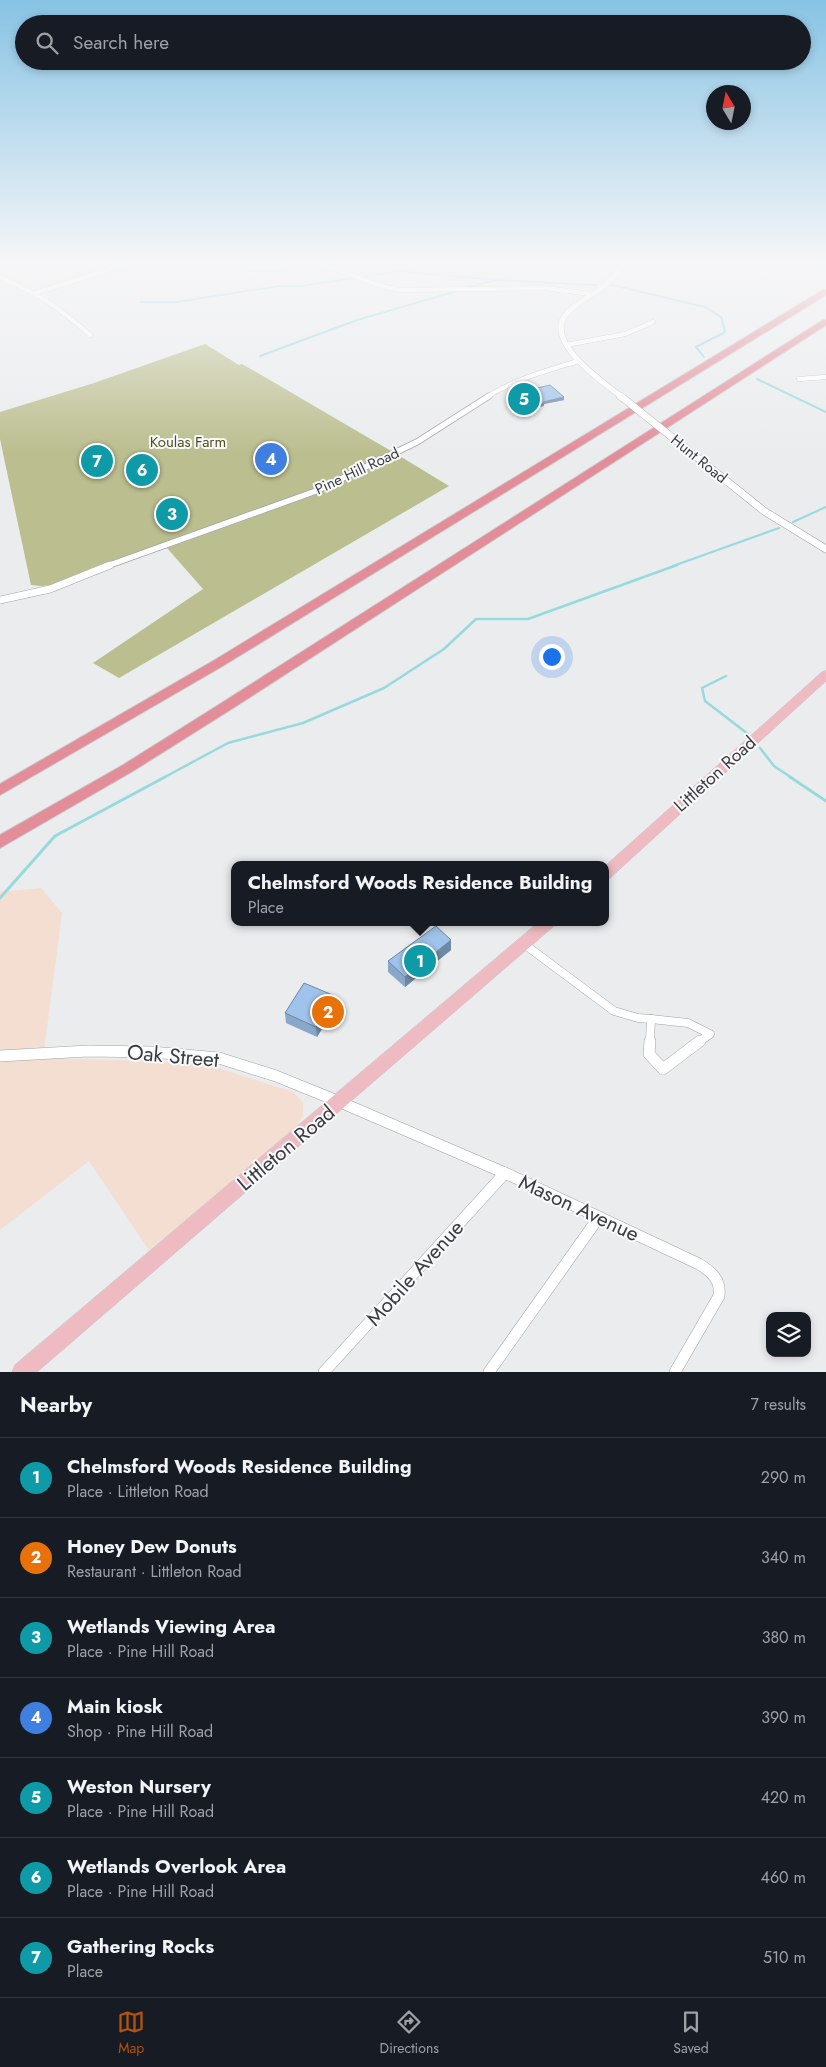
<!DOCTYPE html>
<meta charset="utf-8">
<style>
:root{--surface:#171b24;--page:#242831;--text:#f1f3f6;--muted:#9ea1a6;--line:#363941;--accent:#b45309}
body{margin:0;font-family:Jost,sans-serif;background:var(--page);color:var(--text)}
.controls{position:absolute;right:15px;bottom:15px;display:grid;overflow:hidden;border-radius:10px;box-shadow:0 2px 8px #0003}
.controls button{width:45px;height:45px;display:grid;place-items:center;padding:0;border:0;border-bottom:1px solid var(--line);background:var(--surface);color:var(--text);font:25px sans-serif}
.compass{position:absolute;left:706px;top:85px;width:45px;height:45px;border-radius:50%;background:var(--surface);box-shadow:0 2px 8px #0003;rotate:350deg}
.you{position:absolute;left:551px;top:656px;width:18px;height:18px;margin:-12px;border:4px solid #fff;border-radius:50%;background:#1a73e8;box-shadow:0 0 0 8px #1a73e833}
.badge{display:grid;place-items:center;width:32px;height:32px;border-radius:50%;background:var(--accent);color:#fff;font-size:16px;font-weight:700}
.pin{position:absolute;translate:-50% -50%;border:2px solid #fff;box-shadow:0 1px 5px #0006}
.popup{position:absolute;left:231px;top:861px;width:378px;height:65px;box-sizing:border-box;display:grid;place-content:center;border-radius:10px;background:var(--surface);filter:drop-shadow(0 1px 4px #0005);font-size:16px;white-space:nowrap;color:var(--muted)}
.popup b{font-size:19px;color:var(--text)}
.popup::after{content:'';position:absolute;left:50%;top:100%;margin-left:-10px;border:10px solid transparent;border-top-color:var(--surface)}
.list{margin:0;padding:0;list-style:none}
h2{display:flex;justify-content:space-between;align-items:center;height:65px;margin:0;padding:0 20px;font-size:21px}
h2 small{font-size:16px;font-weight:400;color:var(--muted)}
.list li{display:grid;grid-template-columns:32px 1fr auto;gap:15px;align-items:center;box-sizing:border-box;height:80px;padding:0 20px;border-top:1px solid var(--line)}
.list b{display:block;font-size:19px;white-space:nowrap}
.list p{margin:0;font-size:16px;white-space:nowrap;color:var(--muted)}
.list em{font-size:16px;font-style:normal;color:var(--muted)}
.icon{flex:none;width:28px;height:28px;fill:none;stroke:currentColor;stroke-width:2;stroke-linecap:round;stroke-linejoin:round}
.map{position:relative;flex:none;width:826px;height:1372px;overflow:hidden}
.search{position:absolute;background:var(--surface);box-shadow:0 2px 8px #0003;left:15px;right:15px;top:15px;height:55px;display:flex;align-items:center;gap:12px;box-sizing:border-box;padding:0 18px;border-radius:28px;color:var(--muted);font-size:19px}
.sheet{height:625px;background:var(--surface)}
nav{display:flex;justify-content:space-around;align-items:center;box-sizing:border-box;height:70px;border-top:1px solid var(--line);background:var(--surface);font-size:14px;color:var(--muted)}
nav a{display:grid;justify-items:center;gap:2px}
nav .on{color:var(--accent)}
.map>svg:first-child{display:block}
.industrial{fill:#f4ddd1}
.green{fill:#bbbe8e}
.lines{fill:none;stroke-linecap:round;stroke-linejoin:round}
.stream-far2{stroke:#97dadd;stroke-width:2}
.stream-far1{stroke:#97dadd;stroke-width:2.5}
.stream{stroke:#97dadd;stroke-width:3}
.minor-far4-casing{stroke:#a1a2a4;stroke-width:5}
.minor-far3-casing{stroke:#a1a2a4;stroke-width:7}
.minor-far2-casing{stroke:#a1a2a4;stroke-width:8}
.minor-far1-casing{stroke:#a1a2a4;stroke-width:9}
.minor-casing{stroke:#a1a2a4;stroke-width:12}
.tertiary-far1-casing{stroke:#a1a2a4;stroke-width:6}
.tertiary-casing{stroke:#a1a2a4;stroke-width:8}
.primary-casing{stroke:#c8c8c9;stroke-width:1}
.motorway-casing{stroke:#c8c8c9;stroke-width:2}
.minor-far4{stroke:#fff;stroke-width:4.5}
.minor-far3{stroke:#fff;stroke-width:5.5}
.minor-far2{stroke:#fff;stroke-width:7}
.minor-far1{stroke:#fff;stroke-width:8}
.minor{stroke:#fff;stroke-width:11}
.tertiary-far1{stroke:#fff;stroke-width:5.5}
.tertiary{stroke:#fff;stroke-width:7}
.primary{fill:#eebbc2;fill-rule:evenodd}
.motorway{fill:#e38d99;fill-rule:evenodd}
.tertiary-bridge-casing{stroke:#a1a2a4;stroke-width:8;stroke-linecap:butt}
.tertiary-bridge{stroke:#fff;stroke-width:7}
.wall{fill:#89a8c9}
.shaded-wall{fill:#6f88a4}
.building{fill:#9fc3ea;stroke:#6f88a4}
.labels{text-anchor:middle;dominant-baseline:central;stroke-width:4;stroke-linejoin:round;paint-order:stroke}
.far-park-label{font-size:15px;fill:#505219;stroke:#f8f9fc}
.far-street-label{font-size:15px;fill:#3b3c3d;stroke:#f8f9fc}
.street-label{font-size:18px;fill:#3b3c3d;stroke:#f8f9fc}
.near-street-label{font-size:21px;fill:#3b3c3d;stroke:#f8f9fc}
</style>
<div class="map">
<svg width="826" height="1372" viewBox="0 0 826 1372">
<rect width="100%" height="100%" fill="#eaecee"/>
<!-- industrial -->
<path class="industrial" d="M41,888L62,913L43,1058L150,1061L215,1067L293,1092L303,1103V1115L296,1129L149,1250L89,1161L0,1230V892Z"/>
<!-- green -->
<g class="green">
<path d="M205,344L239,365L242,364L263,376L391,451L310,490L207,529L99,565L50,585L41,586L31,585L0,439V412L94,383Z"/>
<path d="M398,455L449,486L119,678L93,663L203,589L167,548L317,494Z"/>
</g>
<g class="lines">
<!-- stream-far2 -->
<g class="stream-far2">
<path d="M370,261L399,271L497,280L596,285"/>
<path d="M612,285L705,307L721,317L725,332L696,347L704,357"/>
<path d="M469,287L497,280"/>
<path d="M141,302H177L279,286H301L399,271"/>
<path d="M260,356L357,320L457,291"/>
<path d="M757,379L826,412"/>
<path d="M793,522L826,507"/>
<path d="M673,566L779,528"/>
</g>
<!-- stream-far1 -->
<g class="stream-far1">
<path d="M726,676L702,688L705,701L748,734"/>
<path d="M760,748L774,766L792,778"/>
<path d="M163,778L228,743L303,723L384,688L444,649L476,619H528L677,565"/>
</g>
<!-- stream -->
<g class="stream">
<path d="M790,777L826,801"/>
<path d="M0,898L55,836L165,777"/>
</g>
<defs>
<g id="minor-far4">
<path d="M313,261L381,286L400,290L543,288L592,294"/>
<path d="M249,268H277L306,261"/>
<path d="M0,277C38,294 59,307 90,335"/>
<path d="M35,293L136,261"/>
<path d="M566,345L625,334L653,322"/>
<path d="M799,379L826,377"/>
<path d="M487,397C515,379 546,371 578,361"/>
</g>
<path id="minor-far3" d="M107,566L316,491L417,442L489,396"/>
<path id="minor-far2" d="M0,600L50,589L110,565"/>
<g id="minor-far1">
<path d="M524,944L614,1011L638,1018L651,1019"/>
<path d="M651,1019L688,1023L710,1034L699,1042"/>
<path d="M650,1042L651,1019"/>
</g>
<g id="minor">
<path d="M650,1041L649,1054L663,1069L700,1041"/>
<path d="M0,1056L88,1051L151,1052L219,1058L276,1076L340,1102L505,1173L699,1264C712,1272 721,1280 719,1296L675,1372"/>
<path d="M324,1372L505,1173"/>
<path d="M489,1372L599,1217"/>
</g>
<path id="tertiary-far1" d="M622,397C603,382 540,340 568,312C580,300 596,294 609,282C615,276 620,268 625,261"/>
<g id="tertiary">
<path d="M620,396L623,398"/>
<path d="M673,438L764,511L826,549"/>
</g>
<g id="primary">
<path d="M826,671V681L610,878L605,879V866L822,672Z"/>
<path d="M539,922H556L554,926L37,1372H12L15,1365Z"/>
</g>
<g id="motorway">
<path d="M823,290H826V295L221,667L0,795V784L213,661Z"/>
<path d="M823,320H826V325L230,710L133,771L0,848V835L123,765L220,704Z"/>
</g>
</defs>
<!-- minor-far4 casing -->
<use href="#minor-far4" class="minor-far4-casing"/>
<!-- minor-far3 casing -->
<use href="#minor-far3" class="minor-far3-casing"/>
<!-- minor-far2 casing -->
<use href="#minor-far2" class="minor-far2-casing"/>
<!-- minor-far1 casing -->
<use href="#minor-far1" class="minor-far1-casing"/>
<!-- minor casing -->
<use href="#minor" class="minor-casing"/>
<!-- tertiary-far1 casing -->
<use href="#tertiary-far1" class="tertiary-far1-casing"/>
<!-- tertiary casing -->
<use href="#tertiary" class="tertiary-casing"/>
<!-- primary casing -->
<use href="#primary" class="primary-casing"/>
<!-- motorway casing -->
<use href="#motorway" class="motorway-casing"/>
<!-- minor-far4 -->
<use href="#minor-far4" class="minor-far4"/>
<!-- minor-far3 -->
<use href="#minor-far3" class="minor-far3"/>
<!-- minor-far2 -->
<use href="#minor-far2" class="minor-far2"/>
<!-- minor-far1 -->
<use href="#minor-far1" class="minor-far1"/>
<!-- minor -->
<use href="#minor" class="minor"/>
<!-- tertiary-far1 -->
<use href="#tertiary-far1" class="tertiary-far1"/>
<!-- tertiary -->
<use href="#tertiary" class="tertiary"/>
<!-- primary -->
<use href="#primary" class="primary"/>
<!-- motorway -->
<use href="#motorway" class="motorway"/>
<defs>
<path id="tertiary-bridge" d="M623,398L673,438"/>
</defs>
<!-- tertiary-bridge casing -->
<use href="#tertiary-bridge" class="tertiary-bridge-casing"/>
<!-- tertiary-bridge -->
<use href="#tertiary-bridge" class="tertiary-bridge"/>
</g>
<!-- wall -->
<g class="wall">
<path d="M512,394L564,400L544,404V406L524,410L512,397Z"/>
<path d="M451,940V950L405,987L388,972V961Z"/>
<path d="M336,1006L317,1037L286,1023L285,1013Z"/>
</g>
<!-- shaded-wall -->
<g class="shaded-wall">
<path d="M564,397V400L544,404V406L524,410V407L543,402Z"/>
<path d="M451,940V950L405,987V977Z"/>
<path d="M335,996L336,1006L317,1037L316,1027Z"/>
</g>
<!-- building -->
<g class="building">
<path d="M550,385L564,397L543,402L544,403L524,407L512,394Z"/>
<path d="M436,926L451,940L405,977L388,961Z"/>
<path d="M304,983L335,996L316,1027L285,1013Z"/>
</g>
<!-- sky -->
<linearGradient id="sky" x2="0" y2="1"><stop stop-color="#87c3e4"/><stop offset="0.58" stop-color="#f6f6f7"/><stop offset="1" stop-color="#f6f6f7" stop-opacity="0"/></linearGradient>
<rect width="826" height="453" fill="url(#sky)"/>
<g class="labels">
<!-- far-park labels -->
<g class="far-park-label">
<text x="188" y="442">Koulas Farm</text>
</g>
<!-- far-street labels -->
<g class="far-street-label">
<text transform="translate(699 459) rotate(39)">Hunt Road</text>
<text transform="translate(357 471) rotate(-25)">Pine Hill Road</text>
</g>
<!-- street labels -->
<g class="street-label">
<text transform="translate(715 774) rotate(-42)">Littleton Road</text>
</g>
<!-- near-street labels -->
<g class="near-street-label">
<text transform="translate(173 1056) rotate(5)">Oak Street</text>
<text transform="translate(286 1148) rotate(-40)">Littleton Road</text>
<text transform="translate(579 1208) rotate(25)">Mason Avenue</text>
<text transform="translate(415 1273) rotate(-48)">Mobile Avenue</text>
</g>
</g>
</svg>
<div class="controls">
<button><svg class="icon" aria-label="layers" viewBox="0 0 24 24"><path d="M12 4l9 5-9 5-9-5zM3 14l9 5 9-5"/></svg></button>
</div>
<svg class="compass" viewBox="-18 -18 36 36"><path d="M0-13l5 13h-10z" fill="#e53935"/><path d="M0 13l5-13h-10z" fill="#9ea1a6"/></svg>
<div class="you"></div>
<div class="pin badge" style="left:420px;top:961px;background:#0f9aa8">1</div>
<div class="popup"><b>Chelmsford Woods Residence Building</b>Place</div>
<div class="pin badge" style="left:328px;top:1012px;background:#e8710a">2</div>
<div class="pin badge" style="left:172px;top:514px;background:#0f9aa8">3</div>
<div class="pin badge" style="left:271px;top:459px;background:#3f7fe0">4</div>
<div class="pin badge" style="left:524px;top:399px;background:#0f9aa8">5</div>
<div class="pin badge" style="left:142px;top:470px;background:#0f9aa8">6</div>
<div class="pin badge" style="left:97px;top:461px;background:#0f9aa8">7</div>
<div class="search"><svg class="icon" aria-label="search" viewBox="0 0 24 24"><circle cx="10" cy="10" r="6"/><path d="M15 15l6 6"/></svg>Search here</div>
</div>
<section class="sheet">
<h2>Nearby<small>7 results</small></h2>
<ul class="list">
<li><span class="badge" style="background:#0f9aa8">1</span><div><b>Chelmsford Woods Residence Building</b><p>Place · Littleton Road</p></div><em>290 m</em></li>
<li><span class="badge" style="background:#e8710a">2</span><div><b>Honey Dew Donuts</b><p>Restaurant · Littleton Road</p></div><em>340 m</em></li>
<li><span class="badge" style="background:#0f9aa8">3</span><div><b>Wetlands Viewing Area</b><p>Place · Pine Hill Road</p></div><em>380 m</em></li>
<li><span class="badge" style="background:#3f7fe0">4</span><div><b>Main kiosk</b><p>Shop · Pine Hill Road</p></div><em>390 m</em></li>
<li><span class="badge" style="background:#0f9aa8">5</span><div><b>Weston Nursery</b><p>Place · Pine Hill Road</p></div><em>420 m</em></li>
<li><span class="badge" style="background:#0f9aa8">6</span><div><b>Wetlands Overlook Area</b><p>Place · Pine Hill Road</p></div><em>460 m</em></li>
<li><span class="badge" style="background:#0f9aa8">7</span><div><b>Gathering Rocks</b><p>Place</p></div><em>510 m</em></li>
</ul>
</section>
<nav>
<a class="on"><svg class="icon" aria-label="map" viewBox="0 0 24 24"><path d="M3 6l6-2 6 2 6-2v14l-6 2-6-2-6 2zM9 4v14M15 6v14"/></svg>Map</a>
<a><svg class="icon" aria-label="directions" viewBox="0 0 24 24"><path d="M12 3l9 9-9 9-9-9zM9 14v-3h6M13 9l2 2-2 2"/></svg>Directions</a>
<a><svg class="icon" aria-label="saved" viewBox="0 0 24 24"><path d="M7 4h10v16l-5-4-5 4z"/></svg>Saved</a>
</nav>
